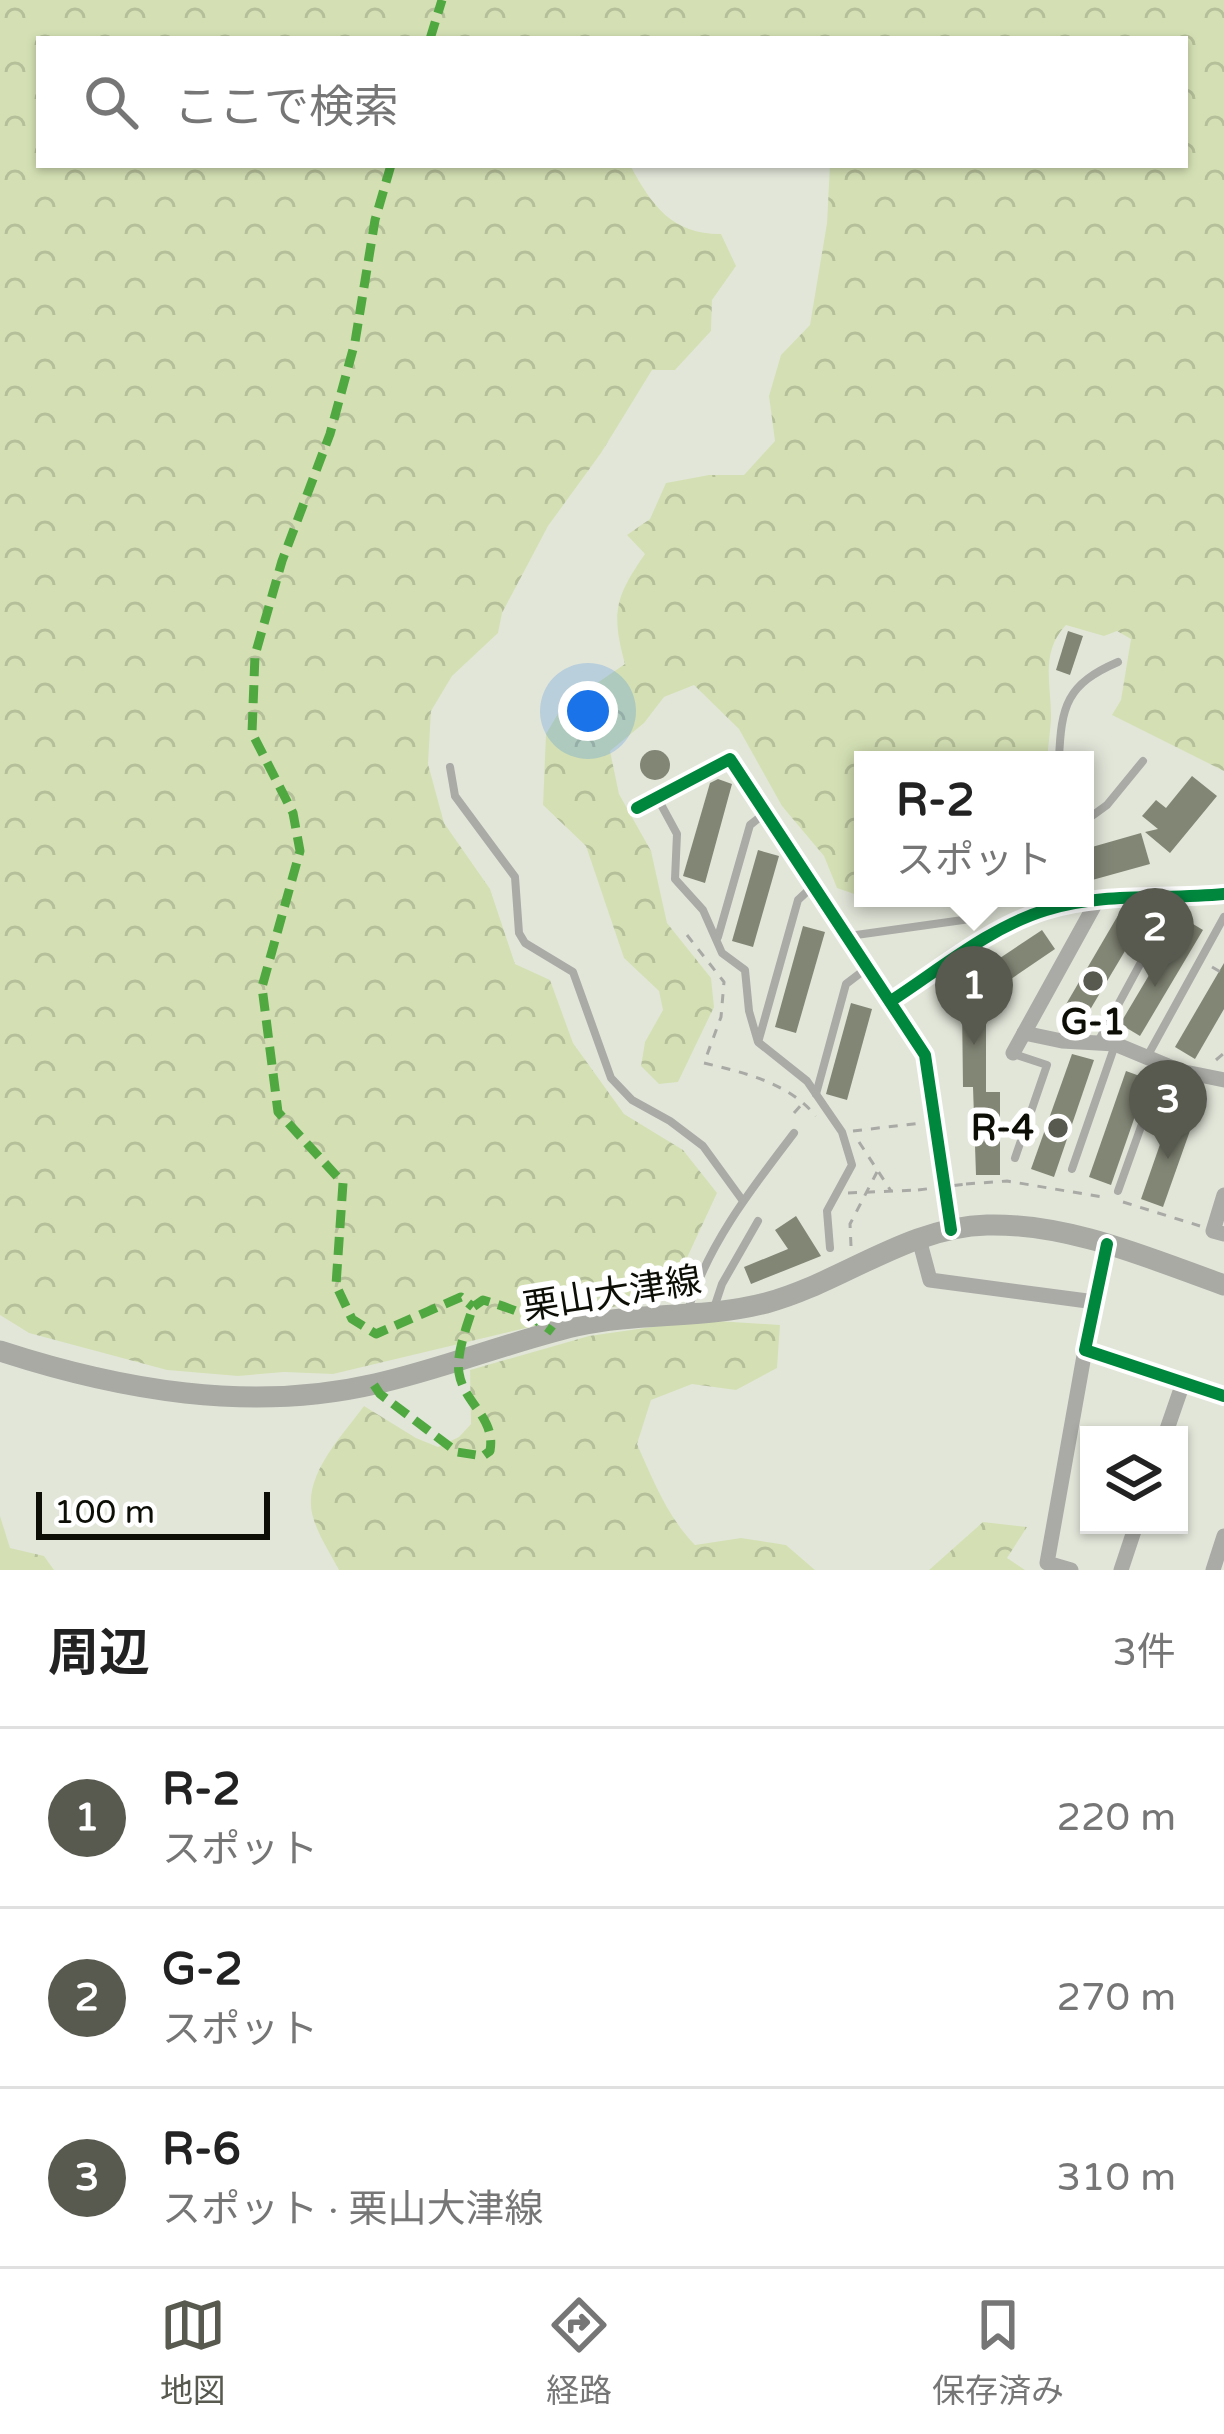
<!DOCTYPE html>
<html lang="ja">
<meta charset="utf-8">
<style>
:root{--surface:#fff;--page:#f6f6f6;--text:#222;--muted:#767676;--line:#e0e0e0;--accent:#585a50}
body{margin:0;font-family:"Varela Round","Noto Sans JP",sans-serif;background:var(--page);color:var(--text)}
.controls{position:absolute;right:36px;bottom:36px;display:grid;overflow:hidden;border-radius:0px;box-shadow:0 3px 9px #0004}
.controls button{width:108px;height:108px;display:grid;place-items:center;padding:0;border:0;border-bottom:3px solid var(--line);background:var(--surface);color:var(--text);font:60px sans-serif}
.scale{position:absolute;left:36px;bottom:30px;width:234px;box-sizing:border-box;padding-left:12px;border:6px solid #0d0f07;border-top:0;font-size:33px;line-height:42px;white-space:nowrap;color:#0d0f07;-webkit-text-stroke:9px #fff;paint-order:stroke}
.you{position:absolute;left:588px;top:711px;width:42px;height:42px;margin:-30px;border:9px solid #fff;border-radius:50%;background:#1a73e8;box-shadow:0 0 0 18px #1a73e833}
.badge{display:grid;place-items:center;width:78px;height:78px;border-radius:50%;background:var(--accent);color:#fff;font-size:39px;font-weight:700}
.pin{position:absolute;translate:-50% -99px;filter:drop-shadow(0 3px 6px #0008)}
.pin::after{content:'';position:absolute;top:63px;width:42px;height:36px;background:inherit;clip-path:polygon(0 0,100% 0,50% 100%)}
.popup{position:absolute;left:854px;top:751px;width:240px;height:156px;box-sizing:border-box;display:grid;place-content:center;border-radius:0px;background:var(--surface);filter:drop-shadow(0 3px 9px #0005);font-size:39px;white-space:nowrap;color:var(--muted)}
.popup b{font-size:45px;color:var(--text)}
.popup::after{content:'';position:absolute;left:50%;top:100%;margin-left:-24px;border:24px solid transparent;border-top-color:var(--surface)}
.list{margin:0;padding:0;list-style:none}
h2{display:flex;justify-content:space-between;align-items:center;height:156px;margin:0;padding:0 48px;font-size:51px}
h2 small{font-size:39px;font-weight:400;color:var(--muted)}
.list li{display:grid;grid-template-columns:78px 1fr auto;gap:36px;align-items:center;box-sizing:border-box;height:180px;padding:0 48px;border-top:3px solid var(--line)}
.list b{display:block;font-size:45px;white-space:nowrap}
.list p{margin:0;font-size:39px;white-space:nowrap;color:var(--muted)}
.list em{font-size:39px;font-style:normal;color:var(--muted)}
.icon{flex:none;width:66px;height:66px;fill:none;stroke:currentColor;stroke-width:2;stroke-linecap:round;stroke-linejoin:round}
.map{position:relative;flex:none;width:1224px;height:1570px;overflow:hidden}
.search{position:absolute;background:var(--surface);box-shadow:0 3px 9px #0004;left:36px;right:36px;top:36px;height:132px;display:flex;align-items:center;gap:30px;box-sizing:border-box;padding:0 42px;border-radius:0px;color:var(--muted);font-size:45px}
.sheet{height:696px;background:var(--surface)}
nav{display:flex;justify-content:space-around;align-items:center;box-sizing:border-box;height:168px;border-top:3px solid var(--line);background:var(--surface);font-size:33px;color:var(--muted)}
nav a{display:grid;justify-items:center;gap:6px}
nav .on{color:var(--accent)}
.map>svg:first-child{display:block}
.forest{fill:url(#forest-crowns)}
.building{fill:#828675}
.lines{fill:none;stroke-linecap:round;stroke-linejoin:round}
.path{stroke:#a9aaa5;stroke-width:3;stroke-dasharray:9 9;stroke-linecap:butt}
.lane{stroke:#aaaba6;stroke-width:8}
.street{stroke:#aaaba6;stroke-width:15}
.secondary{stroke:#a8aaa3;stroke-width:21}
.path-bridge{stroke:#a9aaa5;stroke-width:3;stroke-dasharray:9 9;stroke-linecap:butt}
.quiet{stroke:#50a841;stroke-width:9;stroke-dasharray:18 9;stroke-linecap:butt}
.cycleway-casing{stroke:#fff;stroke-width:20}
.cycleway{stroke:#00873e;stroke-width:12}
.poi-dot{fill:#585a50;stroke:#fff;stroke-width:4.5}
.labels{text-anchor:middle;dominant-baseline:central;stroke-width:12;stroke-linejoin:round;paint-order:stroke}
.poi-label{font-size:36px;font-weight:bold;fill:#0d0f07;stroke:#fff}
.street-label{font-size:36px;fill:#0d0f07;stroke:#fff}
</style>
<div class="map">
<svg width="1224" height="1570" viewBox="0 0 1224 1570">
<defs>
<pattern id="forest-crowns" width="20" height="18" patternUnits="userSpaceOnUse" patternTransform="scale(3)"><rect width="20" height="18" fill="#d4e0b4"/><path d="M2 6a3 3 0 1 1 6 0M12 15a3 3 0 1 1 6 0" fill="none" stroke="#b5bf99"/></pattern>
</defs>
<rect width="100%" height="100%" fill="#e2e6d9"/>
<!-- forest -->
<g class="forest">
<path d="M0,0H1224V771L1112,715L1121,700L1131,639L1117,631L1104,636L1066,625C1039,653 1052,687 1051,720C1050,733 1048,747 1047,760H863V897L837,888L824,856L782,806L739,729L694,685L664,697L644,723L610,751L619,794L651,851L667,923L711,978L714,1007L678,1082L659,1084L641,1066L645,1042L663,1010L659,991L624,958L586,846L543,805L546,734L562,707L625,664C611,613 615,597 645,554L627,535L650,519L666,483L709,475H744L775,441L769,396L781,355L810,325L827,223L830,165H1185V39H39V165H630C652,206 672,234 721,234L736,266L712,300L711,331L675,370H652L601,453L548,526L502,613L498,633L452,676L431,711L428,764L444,823L490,889L515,964L550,980L573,1043L624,1114L683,1150L717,1193L673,1288L651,1298L333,1374L284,1372L238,1376L167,1370L29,1333L0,1315Z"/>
<path d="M701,1320L780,1325L777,1368L736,1390L692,1384L651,1400L637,1444C653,1480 667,1516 695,1545L741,1538L786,1545L815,1570H339C330,1553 318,1535 313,1517C301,1477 342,1436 364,1406L416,1438L438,1447L459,1437L471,1424L470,1370L589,1336Z"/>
<path d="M0,1516L10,1548L44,1556L54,1570H0Z"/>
<path d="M983,1522L1027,1527L1007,1558L1025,1570H929Z"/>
</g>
<!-- building -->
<g class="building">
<path d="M1068,631L1083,636L1070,675L1056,670Z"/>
<circle cx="655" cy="765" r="15"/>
<path d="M1192,776L1217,796L1170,853L1145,832L1158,829L1142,816L1156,800L1166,808Z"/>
<path d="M718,779L732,784L705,883L683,876L710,783Z"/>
<path d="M1141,833L1150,864L1085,882V849Z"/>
<path d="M758,850L779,856L753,947L732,941Z"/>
<path d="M1120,912L1141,924L1078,1030L1058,1018Z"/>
<path d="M1183,918L1203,930L1140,1036L1120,1024Z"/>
<path d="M803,926L825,932L796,1033L775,1027Z"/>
<path d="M1042,930L1055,949L986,996L973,976Z"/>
<path d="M1224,963V1009L1195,1059L1175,1047Z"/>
<path d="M851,1003L872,1009L847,1100L826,1094Z"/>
<path d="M962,1004H986V1092H1000V1175H976L973,1087H963Z"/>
<path d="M1072,1054L1094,1060L1054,1177L1031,1169Z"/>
<path d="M1126,1071L1148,1079L1111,1185L1089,1177Z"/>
<path d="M1181,1084L1204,1091L1163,1207L1141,1199Z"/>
<path d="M796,1216L821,1256L751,1284L744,1267L788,1249L775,1230Z"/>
</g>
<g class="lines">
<!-- path -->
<g class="path">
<path d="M687,935L724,982L721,1017L704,1063C745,1073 787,1082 816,1116"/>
<path d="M1212,967L1224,974"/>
<path d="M1216,1060L1224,1053"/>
<path d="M794,1113L803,1103"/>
<path d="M853,1131L921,1123"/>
<path d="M859,1142L891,1191"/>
<path d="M966,1184L1007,1181L1108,1198"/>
<path d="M848,1193L918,1190"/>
<path d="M1123,1202L1200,1226"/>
<path d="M851,1246L850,1224L877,1172"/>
</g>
<!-- lane -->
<g class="lane">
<path d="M1059,760C1061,705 1067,684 1118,662"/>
<path d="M450,767L455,796L515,877L519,933L525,943L573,972L611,1078L632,1100L670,1121L703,1146L743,1201"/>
<path d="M658,799L677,834L675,879L703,910L722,953L745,970L749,1011L758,1042L807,1081L842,1132L852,1165L827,1211L830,1248"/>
<path d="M1085,821L1107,805L1143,761"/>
<path d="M849,936L970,919L990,898"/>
<path d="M718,937L750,825L764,814"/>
<path d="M759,1039L798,900L813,886"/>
<path d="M1099,1040L1165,918"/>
<path d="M1014,1054L1047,1065L1015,1158"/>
<path d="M1148,1055L1224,917"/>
<path d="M816,1094L846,984L867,968"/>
<path d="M1072,1169L1115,1045"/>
<path d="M1118,1191L1163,1065"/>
<path d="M714,1308L722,1284L758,1221"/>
<path d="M688,1310C708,1244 752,1188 794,1133"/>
</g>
<!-- street -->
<g class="street">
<path d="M637,808L730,759L925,1055L951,1230"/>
<path d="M891,1001C939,970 990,927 1046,910C1103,892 1165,900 1224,894"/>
<path d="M1024,1033L1062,1041L1115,1044L1180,1071L1224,1080"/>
<path d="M1013,1053L1098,899"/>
<path d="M1224,1195L1213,1231L1224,1234"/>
<path d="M919,1239L930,1280L1095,1302"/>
<path d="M1107,1244L1085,1350L1224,1396"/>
<path d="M1165,1435L1183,1383"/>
<path d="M1071,1570L1047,1563L1085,1350"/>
<path d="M1121,1570L1136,1525"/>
<path d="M1213,1570L1224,1536"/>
</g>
<!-- secondary -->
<path class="secondary" d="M0,1351C120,1390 250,1413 375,1384C443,1369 508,1342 576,1326C638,1312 705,1319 766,1303C841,1283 907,1227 987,1225C1069,1223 1148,1258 1224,1285"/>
<!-- path-bridge -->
<path class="path-bridge" d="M918,1190L966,1184"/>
<!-- quiet -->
<g class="quiet">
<path d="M430,39L442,0"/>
<path d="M391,165L375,220L355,342L330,434L282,561L255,655L252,733L293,813L300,851L262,987L278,1112L343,1183L336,1285L352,1319L376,1334L461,1297L473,1307"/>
<path d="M374,1385L380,1394L457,1452L483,1456L490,1451C496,1417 464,1404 459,1373C456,1353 467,1326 473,1307L483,1300C510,1308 531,1315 553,1332"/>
</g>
<defs>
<g id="cycleway">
<path d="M637,808L730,759L925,1055L951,1230"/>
<path d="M891,1001C939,970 990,927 1046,910C1103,892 1165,900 1224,894"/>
<path d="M1107,1244L1085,1350L1224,1396"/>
</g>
</defs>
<!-- cycleway casing -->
<use href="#cycleway" class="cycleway-casing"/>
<!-- cycleway -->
<use href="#cycleway" class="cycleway"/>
</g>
<!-- markers -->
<g class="poi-dot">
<circle cx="1093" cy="981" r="12"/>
<circle cx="1058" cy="1128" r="12"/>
</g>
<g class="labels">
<!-- poi labels -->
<g class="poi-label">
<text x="1093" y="1022">G-1</text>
<text x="1034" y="1128" text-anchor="end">R-4</text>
</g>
<!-- street labels -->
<g class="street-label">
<text transform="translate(612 1294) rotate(-9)">栗山大津線</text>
</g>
</g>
</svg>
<div class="controls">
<button><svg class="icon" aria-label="layers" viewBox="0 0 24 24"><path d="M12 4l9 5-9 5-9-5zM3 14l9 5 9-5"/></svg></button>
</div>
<div class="scale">100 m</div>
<div class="you"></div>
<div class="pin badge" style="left:974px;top:1045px">1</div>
<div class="popup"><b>R-2</b>スポット</div>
<div class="pin badge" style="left:1155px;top:987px">2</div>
<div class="pin badge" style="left:1168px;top:1159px">3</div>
<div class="search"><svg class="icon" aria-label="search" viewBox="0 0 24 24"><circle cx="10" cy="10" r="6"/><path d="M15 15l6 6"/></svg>ここで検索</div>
</div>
<section class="sheet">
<h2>周辺<small>3件</small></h2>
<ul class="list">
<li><span class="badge">1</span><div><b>R-2</b><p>スポット</p></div><em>220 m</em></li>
<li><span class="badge">2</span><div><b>G-2</b><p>スポット</p></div><em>270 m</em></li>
<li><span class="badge">3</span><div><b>R-6</b><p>スポット · 栗山大津線</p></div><em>310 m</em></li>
</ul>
</section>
<nav>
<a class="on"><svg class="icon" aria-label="map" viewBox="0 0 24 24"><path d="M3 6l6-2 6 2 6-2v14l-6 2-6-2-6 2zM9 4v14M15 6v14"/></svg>地図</a>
<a><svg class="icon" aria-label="directions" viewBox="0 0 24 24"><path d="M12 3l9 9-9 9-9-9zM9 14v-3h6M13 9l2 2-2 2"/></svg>経路</a>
<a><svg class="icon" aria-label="saved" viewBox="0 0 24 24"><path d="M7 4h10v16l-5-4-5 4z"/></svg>保存済み</a>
</nav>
